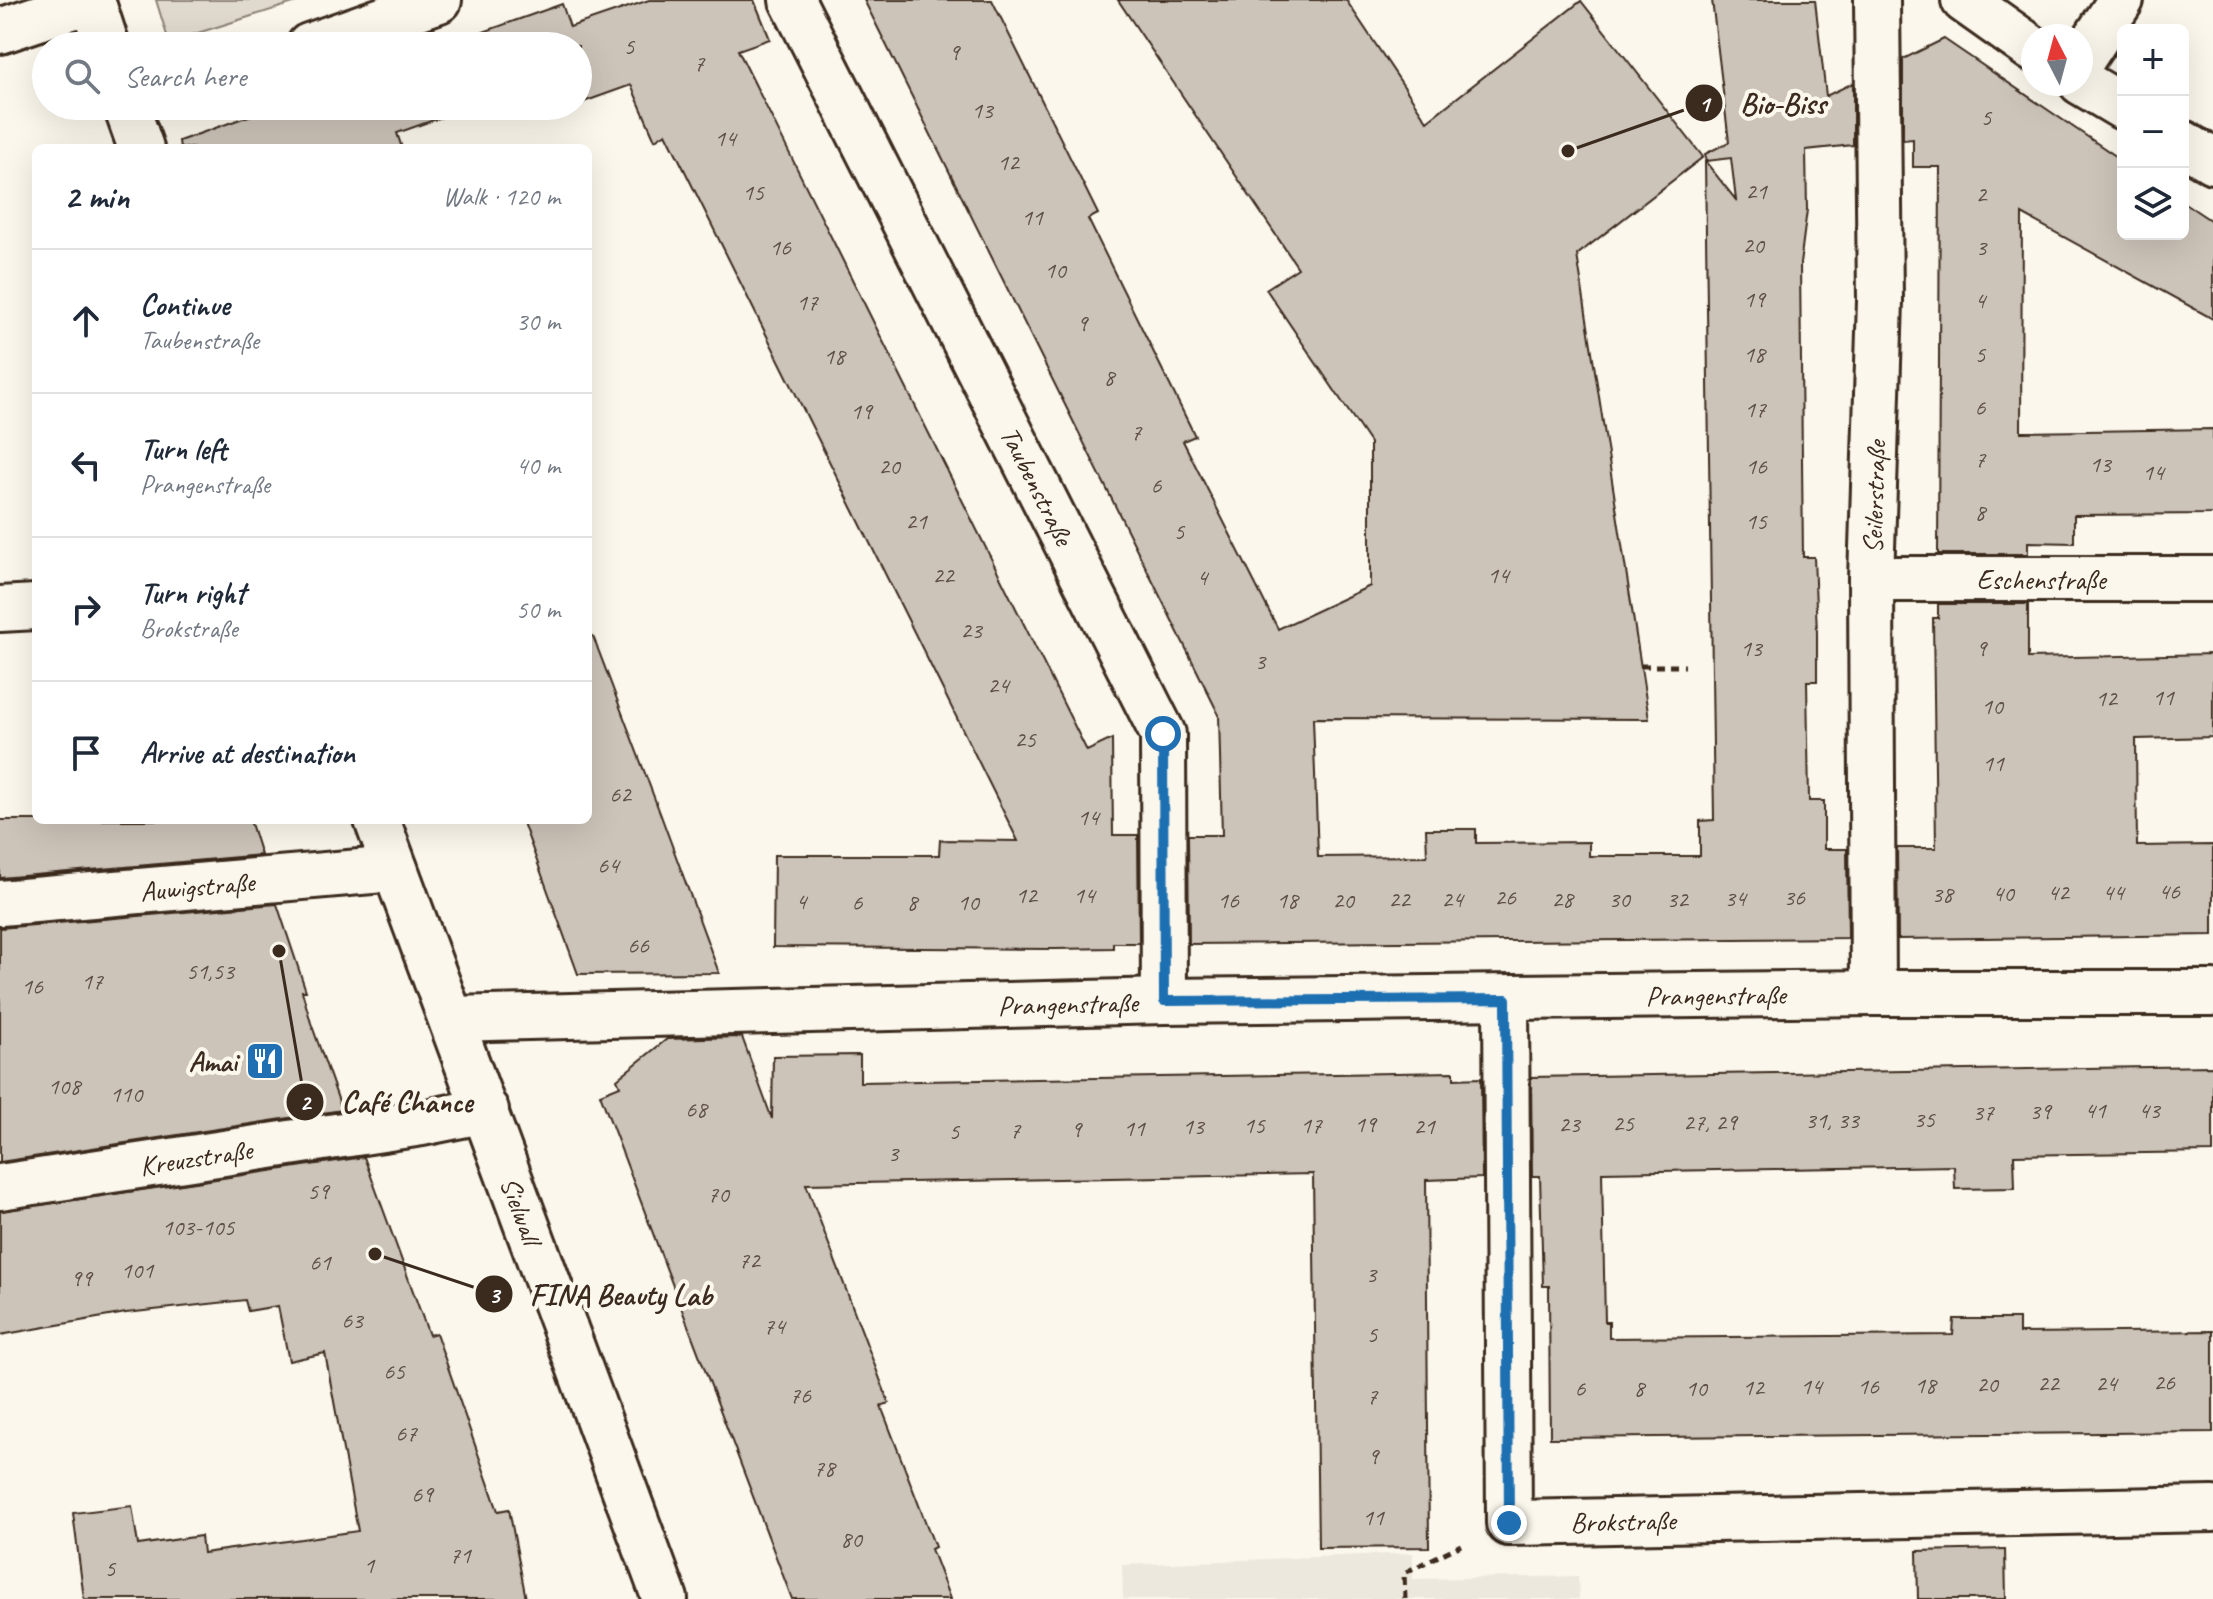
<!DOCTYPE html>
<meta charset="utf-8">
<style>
:root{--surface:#fff;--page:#f2f2f3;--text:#1f2937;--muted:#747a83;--line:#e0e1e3}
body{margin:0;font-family:Caveat,sans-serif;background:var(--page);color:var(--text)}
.controls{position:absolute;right:24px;top:24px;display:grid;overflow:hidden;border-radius:12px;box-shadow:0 8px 32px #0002}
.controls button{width:72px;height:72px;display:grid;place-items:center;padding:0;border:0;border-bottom:2px solid var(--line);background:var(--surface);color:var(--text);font:40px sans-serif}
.compass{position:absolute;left:2021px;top:24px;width:72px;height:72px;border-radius:50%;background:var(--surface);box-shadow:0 8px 32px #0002;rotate:354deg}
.stop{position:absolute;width:24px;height:24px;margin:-18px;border:6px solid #1f6fb2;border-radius:50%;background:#fff}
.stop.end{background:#1f6fb2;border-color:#fff;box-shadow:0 2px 8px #0008}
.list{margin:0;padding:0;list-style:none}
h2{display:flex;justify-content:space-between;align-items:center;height:104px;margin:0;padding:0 32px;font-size:34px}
h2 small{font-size:26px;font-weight:400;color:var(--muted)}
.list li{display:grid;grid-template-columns:52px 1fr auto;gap:24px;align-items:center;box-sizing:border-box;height:144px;padding:0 32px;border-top:2px solid var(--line)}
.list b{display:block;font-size:30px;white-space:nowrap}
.list p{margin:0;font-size:26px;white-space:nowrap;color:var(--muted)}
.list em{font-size:26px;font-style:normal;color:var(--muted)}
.icon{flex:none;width:44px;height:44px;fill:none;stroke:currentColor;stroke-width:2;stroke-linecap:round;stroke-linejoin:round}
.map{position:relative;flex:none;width:2213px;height:1599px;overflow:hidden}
.search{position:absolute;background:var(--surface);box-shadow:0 8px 32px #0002;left:32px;top:32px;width:560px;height:88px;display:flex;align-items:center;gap:20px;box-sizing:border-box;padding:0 28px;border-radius:44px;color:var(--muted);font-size:30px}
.panel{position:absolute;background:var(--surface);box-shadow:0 8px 32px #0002;left:32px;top:144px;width:560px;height:680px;border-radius:12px}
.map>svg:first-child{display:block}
.built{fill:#ede8dd}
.green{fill:#dfd9ce;stroke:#8d8276;stroke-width:2}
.building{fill:#ccc4b9;stroke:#3b2a1e;stroke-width:2}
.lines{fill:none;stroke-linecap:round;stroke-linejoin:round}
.minor-casing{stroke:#3b2a1e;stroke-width:50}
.path{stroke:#3b2a1e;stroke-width:5;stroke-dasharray:8 6;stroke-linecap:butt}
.minor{stroke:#fbf7ec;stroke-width:44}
.route{stroke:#1f6fb2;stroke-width:10}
.labels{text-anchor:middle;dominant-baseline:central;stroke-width:8;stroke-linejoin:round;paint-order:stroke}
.number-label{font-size:24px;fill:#5f5045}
.street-label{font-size:28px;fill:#3b2a1e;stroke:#fbf7ec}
.poi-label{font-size:28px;font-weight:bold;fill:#3b2a1e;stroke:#fbf7ec;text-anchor:end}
.leader{fill:none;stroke:#3b2a1e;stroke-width:3}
.callout-dot{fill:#3b2a1e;stroke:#fbf7ec;stroke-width:3}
.mark-label{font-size:24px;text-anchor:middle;font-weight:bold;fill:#fff}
.callout-label{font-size:30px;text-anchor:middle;font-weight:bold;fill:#3b2a1e;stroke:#fbf7ec;stroke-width:8;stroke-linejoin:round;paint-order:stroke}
</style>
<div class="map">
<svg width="2213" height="1599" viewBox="0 0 2213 1599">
<rect width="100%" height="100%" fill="#fbf7ec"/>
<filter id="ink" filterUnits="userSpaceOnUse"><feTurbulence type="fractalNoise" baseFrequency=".0125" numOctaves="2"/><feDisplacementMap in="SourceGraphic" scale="16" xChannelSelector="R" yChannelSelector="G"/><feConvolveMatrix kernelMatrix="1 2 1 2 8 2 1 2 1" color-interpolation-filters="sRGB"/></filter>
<g filter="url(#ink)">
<!-- built -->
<path class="built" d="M1413,1553V1579L1578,1576L1579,1599H1123L1122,1565Z"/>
<!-- green -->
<path class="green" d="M156,0H303L169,42Z"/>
<!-- building -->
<g class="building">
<path d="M649,0H754L770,39L738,50L1087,751L1112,739L1113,835H1138L1139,943H1113V948L1055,949L773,947L774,855H939L940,840L1018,841L666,133L655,140L631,85L578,104V46H444L562,4L570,27Z"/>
<path d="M864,0H992L1098,214L1088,219L1195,436L1183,441L1278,629L1370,586V443L1266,289L1298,268L1118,0H1346L1427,121L1581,1L1703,157L1577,255L1649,719L1313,718L1318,857L1427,856L1426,829H1476V843L1589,842V856H1700V821L1714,820L1705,161L1736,200L1731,158L1707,161L1705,154L1729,142L1712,0H1815L1826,96L1853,83V145L1806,150L1807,210L1800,264L1803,557H1814L1817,633V681H1807L1809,801H1824V849H1847L1848,938L1189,944L1188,835H1222L1219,715Z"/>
<path d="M1944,39L2123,161V234H2183V202L2213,222V319L2022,214L2021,432L2213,429V514L2074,515V543L2028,542V554H1938L1940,167H1913V139L1903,140V59Z"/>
<path d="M277,106H473L397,133L402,148H180L179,141Z"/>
<path d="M1938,604H2028V658L2213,654V737L2136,739L2137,846L2213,845V935L1898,939L1897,848H1936L1933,618H1938Z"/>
<path d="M593,636L660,813L719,973L578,974L522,820H588V637Z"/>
<path d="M0,820H250L261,855L0,878Z"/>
<path d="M277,904L306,991H302L311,1023L342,1110L0,1162V928Z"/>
<path d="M742,1037L772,1119L773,1056L860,1055V1082L1454,1072V1079L1481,1078L1482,1178L1426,1180L1429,1547L1318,1548L1313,1174L806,1184L889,1403L881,1406L935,1547L931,1549L950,1599H792L600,1094L620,1086L617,1079L667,1039Z"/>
<path d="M2213,1066V1152L2014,1155L2015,1188L1955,1189L1954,1166L1602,1172L1605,1322H1609V1338L1953,1335L1954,1319H2019V1333L2213,1331V1432L1550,1438L1549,1286H1543L1540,1176H1532L1531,1077Z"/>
<path d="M364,1157L429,1335L436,1333L498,1511L509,1509L526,1599H84L73,1513L132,1506L138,1545L201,1536L203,1553L358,1531L325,1353L289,1361L278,1306L248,1311L245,1300L126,1313L0,1335V1211Z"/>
<path d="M2005,1549L2006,1599H1918L1917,1551Z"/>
</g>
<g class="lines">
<defs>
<g id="minor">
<path d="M92,0L107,46"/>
<path id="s1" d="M792,0L1163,734L1164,1001"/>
<path d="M1964,0L2033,49"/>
<path d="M0,31L92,0"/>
<path d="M309,46L439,0"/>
<path d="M2081,61L2121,0"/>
<path d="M2081,82L2123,107"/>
<path d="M126,106L141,148"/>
<path d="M2183,143L2213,161"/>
<path id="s2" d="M1871,579H2213"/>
<path d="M0,609L36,607"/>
<path id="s3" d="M377,820L665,1599"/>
<path id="s4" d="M0,903L395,869"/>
<path id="s5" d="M1873,993L1871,579L1880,301L1877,0"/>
<path id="s6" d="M1506,999L1509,1523L2213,1509"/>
<path id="s7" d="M452,1019L1164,1001L1873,993H2213"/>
<path id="s8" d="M0,1187L422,1123L486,1110"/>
</g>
</defs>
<!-- minor casing -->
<use href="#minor" class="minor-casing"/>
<!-- path -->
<g class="path">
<path d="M1641,666H1685"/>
<path d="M1405,1599L1404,1573L1461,1545"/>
</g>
<!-- minor -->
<use href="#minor" class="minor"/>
</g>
</g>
<g class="lines" filter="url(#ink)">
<!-- route -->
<path class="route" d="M1163,734L1164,1001L1506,999L1509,1523"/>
</g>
<!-- icons -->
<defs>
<symbol id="restaurant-square" viewBox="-11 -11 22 22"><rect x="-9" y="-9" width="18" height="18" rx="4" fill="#1f6fb2" stroke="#fbf7ec"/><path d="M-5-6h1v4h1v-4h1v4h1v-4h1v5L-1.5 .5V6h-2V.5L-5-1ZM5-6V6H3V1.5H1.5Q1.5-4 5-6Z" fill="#fff"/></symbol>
</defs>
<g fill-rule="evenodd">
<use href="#restaurant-square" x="243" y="1039" width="44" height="44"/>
</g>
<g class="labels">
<!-- number labels -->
<g class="number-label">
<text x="629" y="46">5</text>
<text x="954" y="52">9</text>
<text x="699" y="63">7</text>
<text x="982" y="110">13</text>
<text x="1986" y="117">5</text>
<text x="725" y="138">14</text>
<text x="1008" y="162">12</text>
<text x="1756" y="191">21</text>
<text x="753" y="192">15</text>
<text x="1981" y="194">2</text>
<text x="1032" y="217">11</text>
<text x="1753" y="245">20</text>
<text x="780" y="247">16</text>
<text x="1981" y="247">3</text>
<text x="1055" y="270">10</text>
<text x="1754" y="299">19</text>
<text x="1980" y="300">4</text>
<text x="807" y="302">17</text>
<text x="1082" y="323">9</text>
<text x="1754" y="354">18</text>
<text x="1980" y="354">5</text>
<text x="834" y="356">18</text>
<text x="1109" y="377">8</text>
<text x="1980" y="407">6</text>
<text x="1755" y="409">17</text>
<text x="861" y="411">19</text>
<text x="1136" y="432">7</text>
<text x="1980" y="459">7</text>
<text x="2100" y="464">13</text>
<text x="889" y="466">20</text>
<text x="1756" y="466">16</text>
<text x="2153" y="472">14</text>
<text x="1156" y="485">6</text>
<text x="1980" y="512">8</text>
<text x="916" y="521">21</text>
<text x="1756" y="521">15</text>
<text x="1179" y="531">5</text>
<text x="943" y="575">22</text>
<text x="1498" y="575">14</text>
<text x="1202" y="577">4</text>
<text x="971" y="630">23</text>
<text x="1751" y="648">13</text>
<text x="1981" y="648">9</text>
<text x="1260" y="661">3</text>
<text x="998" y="685">24</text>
<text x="2163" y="697">11</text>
<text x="2106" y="698">12</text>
<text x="1992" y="706">10</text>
<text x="1025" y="739">25</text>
<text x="1993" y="763">11</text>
<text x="620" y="794">62</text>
<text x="1088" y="817">14</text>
<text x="608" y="865">64</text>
<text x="2169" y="891">46</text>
<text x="2058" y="892">42</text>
<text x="2113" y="892">44</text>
<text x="2003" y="893">40</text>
<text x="1942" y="894">38</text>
<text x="1026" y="895">12</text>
<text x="1084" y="895">14</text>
<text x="1505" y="897">26</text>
<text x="1794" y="897">36</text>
<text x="1735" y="898">34</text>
<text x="1399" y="899">22</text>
<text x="1452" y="899">24</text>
<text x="1562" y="899">28</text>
<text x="1619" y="899">30</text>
<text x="1677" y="899">32</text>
<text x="1228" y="900">16</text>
<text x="1287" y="900">18</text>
<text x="1343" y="900">20</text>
<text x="801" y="901">4</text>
<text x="857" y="902">6</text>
<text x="912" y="902">8</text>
<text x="968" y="902">10</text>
<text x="638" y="945">66</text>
<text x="210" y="971">51,53</text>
<text x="92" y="981">17</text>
<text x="32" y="986">16</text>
<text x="64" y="1086">108</text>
<text x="126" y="1094">110</text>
<text x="696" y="1109">68</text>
<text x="2095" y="1110">41</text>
<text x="2149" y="1110">43</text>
<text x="2040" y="1111">39</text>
<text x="1983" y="1112">37</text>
<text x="1924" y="1119">35</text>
<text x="1832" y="1120">31, 33</text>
<text x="1710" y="1122">27, 29</text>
<text x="1623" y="1123">25</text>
<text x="1365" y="1124">19</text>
<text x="1569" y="1124">23</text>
<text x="1254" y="1125">15</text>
<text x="1311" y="1125">17</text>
<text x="1193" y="1126">13</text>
<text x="1424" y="1126">21</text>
<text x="1134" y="1128">11</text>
<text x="1076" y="1129">9</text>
<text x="1015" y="1130">7</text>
<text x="954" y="1131">5</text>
<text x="893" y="1153">3</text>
<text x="318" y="1191">59</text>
<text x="718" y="1194">70</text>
<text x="198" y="1227">103-105</text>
<text x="749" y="1260">72</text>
<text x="320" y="1262">61</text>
<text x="137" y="1270">101</text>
<text x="1371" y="1274">3</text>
<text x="81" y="1278">99</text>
<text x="352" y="1320">63</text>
<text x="774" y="1326">74</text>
<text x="1372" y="1334">5</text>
<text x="394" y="1371">65</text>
<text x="2164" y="1382">26</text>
<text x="2048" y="1383">22</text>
<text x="2106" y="1383">24</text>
<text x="1987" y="1384">20</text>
<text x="1925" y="1385">18</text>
<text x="1811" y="1386">14</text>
<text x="1868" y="1386">16</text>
<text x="1753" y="1387">12</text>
<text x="1580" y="1388">6</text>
<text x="1639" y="1388">8</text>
<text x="1696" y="1388">10</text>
<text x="800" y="1395">76</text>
<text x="1372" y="1396">7</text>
<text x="406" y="1433">67</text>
<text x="1373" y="1456">9</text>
<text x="824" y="1468">78</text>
<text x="422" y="1494">69</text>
<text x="1373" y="1517">11</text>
<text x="851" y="1539">80</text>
<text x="460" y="1555">71</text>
<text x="369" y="1565">1</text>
<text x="110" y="1568">5</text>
</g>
<!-- street labels -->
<g class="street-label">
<text stroke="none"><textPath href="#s1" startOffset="544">Taubenstraße</textPath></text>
<text stroke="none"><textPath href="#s5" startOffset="496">Seilerstraße</textPath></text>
<text stroke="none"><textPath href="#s2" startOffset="170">Eschenstraße</textPath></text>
<text stroke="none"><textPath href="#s4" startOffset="198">Auwigstraße</textPath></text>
<text stroke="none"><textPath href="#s7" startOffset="1264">Prangenstraße</textPath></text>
<text stroke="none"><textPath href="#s7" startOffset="616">Prangenstraße</textPath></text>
<text stroke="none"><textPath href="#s8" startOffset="198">Kreuzstraße</textPath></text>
<text stroke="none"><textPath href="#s3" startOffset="416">Sielwall</textPath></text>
<text stroke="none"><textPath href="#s6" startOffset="638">Brokstraße</textPath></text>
</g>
<!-- poi labels -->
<g class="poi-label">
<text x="237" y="1061">Amai</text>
</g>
</g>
<!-- callouts -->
<path class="leader" d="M1568 151L1704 103M279 951L305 1102M375 1254L494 1294"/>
<g class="callout-dot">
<circle cx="1568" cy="151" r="8"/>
<circle cx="279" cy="951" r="8"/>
<circle cx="375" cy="1254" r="8"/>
<circle cx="1704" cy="103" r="20"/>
<circle cx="305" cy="1102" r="20"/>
<circle cx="494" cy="1294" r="20"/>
</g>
<g class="mark-label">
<text x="1704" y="112">1</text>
<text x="305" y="1110">2</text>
<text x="494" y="1303">3</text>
</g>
<g class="callout-label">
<text x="1783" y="114">Bio-Biss</text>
<text x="407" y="1112">Café Chance</text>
<text x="621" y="1305">FINA Beauty Lab</text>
</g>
</svg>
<div class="controls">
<button>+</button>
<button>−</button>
<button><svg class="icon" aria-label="layers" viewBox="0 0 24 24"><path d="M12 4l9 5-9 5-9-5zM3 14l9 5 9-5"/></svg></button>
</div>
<svg class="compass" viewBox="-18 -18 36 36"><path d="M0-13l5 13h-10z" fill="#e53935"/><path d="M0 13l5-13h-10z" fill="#747a83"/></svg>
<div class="stop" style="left:1163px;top:734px"></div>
<div class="stop end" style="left:1509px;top:1523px"></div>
<div class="search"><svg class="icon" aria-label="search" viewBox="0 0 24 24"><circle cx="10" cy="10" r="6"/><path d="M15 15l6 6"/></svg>Search here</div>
<section class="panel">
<h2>2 min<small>Walk · 120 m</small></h2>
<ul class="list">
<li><svg class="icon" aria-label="ahead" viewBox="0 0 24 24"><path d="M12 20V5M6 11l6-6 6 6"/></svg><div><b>Continue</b><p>Taubenstraße</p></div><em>30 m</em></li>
<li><svg class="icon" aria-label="left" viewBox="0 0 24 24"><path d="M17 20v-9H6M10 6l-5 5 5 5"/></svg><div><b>Turn left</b><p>Prangenstraße</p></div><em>40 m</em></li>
<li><svg class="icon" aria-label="right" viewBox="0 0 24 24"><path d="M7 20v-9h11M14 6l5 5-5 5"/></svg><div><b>Turn right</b><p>Brokstraße</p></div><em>50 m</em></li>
<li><svg class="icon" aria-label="arrive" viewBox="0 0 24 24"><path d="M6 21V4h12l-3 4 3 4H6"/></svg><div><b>Arrive at destination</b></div></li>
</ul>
</section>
</div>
